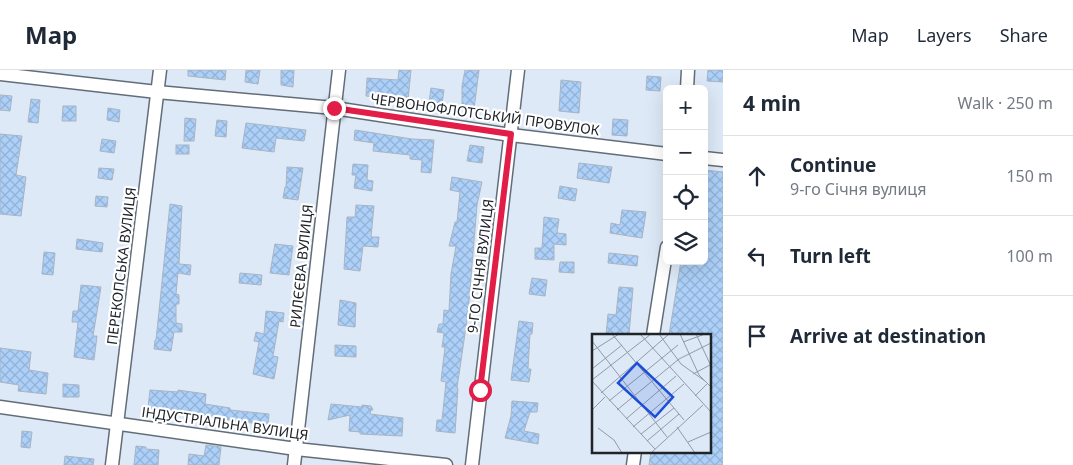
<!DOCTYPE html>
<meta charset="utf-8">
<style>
:root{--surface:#fff;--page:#f6f6f7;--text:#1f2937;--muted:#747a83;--line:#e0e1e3}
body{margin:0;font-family:"Noto Sans",sans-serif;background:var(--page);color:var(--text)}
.controls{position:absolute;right:15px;top:15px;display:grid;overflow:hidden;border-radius:8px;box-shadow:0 5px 20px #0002}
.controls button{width:45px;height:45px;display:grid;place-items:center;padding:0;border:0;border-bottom:1px solid var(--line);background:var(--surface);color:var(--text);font:25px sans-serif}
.stop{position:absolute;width:15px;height:15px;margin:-11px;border:4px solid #e11d48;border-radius:50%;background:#fff}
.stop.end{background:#e11d48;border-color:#fff;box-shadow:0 1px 5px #0008}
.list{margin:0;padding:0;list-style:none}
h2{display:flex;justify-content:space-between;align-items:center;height:65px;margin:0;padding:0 20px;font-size:21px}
h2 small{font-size:16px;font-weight:400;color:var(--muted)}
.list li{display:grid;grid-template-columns:32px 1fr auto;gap:15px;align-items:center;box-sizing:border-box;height:80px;padding:0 20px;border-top:1px solid var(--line)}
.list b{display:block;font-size:19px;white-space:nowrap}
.list p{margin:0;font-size:16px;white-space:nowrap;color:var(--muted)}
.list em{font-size:16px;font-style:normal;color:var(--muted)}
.icon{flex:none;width:28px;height:28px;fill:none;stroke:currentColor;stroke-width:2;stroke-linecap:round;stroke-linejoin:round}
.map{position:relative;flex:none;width:723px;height:395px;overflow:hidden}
header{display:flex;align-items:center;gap:30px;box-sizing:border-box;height:70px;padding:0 25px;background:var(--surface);border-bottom:1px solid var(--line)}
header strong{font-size:24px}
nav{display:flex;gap:28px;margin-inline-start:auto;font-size:18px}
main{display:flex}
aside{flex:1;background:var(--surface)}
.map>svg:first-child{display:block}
.building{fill:url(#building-cross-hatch);stroke:#a9b4c1}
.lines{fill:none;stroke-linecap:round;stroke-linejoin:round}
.street-casing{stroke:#626d78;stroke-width:15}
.street{stroke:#fff;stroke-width:12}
.route{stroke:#e11d48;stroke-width:6}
.labels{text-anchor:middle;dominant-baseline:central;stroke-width:4.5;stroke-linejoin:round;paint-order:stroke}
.street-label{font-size:14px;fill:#202429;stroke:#fff}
.inset-road{fill:none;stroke:#919aa5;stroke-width:1}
.view{fill:#1d4ed8;fill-opacity:0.15;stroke:#1d4ed8;stroke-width:2.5}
.inset-edge{fill:none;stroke:#202429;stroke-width:2.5}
</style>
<header>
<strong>Map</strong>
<nav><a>Map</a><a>Layers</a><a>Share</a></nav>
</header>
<main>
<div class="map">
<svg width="723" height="395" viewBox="0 0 723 395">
<defs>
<pattern id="building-cross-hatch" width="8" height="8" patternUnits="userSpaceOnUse" patternTransform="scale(1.25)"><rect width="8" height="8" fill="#acd0f8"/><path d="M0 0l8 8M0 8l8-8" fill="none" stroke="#94b2d5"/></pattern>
</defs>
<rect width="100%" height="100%" fill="#dde9f7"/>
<!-- building -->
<g class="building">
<path d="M188,0H226L225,10L188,6Z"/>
<path d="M246,0H260L258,14L245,12Z"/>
<path d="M281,0H294L293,17L281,15Z"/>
<path d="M399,0H411L408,30L366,26L367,8L398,10Z"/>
<path d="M465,0H479L474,39L462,37V16Z"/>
<path d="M708,0H723V12L707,11Z"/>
<path d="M647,6L661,7L660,21L646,20Z"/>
<path d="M561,10L581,12L579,43L559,41Z"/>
<path d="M431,18L444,20L442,34L429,32Z"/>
<path d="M0,25L12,26L10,41L0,40Z"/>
<path d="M31,29L40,30L38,53L28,52Z"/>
<path d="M63,36H76V51H62Z"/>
<path d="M108,38L120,40L119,52L107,50Z"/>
<path d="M185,48L196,49L194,71H184Z"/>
<path d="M613,49L628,50L627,66L612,65Z"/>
<path d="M217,50L227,51L226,67L215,66Z"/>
<path d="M246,53L306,60L304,71L276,68L274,82L242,78Z"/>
<path d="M355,60L412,69L434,70L431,103L421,102L422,90L410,89V85L373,81L374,73L354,70Z"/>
<path d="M0,64L22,66L16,105L26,107L21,146L0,144Z"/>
<path d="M102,69L116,71L114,83L100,81Z"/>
<rect x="176" y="75" width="13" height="9"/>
<path d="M470,75L484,77L482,93L467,91Z"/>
<path d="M579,93L612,97L609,113L577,108Z"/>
<path d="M353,94L368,95L367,110L373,111L372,121L354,118L356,105H352Z"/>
<path d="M287,97L303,98L298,130L283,128L285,117H286Z"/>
<path d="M99,98L114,99L112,110L98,108Z"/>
<path d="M704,100L723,102V395H649L651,381H709V265H669L681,191H704Z"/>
<path d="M452,107L482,112L477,135L468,243L457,318H458L455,363L436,361L437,350H442L446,312L441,311L445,277H442L444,263L437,262L439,254H443L444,240L449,241L451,204L456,176H449L455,152H457L460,122L450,120Z"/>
<path d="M560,116L577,119L575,131L558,128Z"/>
<path d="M96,126L108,127L107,137L95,136Z"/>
<path d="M170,134L182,136L179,194L191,195L190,205L178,203L176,224L179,225V234H176V253L182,254V262H174L171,281L154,279L155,270H156Z"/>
<path d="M356,135L374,136L371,167H379L378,177L363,176L360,201L344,199L347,147H355Z"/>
<path d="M622,140L646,142L642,168L610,163L611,153L620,155Z"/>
<path d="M544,147L559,149L557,163L566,164V175L554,174V190L535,189V178H542Z"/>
<path d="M77,169L103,173L102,182L76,179Z"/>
<path d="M275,174L293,176L289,205L270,203Z"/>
<path d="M44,182L55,183L53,205L42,204Z"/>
<path d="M609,183L638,186L637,196L608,193Z"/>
<path d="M560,192H574V203L559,202Z"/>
<path d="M240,203L262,205L261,215L239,213Z"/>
<path d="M532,208L547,210L545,226L529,224Z"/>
<path d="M81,215L101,217L93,266H97L94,290L74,287L78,252H72L73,241H78Z"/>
<path d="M619,217L633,218L629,265H606L608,244L616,245Z"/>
<path d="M340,230L356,233L355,257L338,255Z"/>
<path d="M266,241L284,243L283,252L279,251L273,286L278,287L274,309L253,304L259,272L254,271L256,262L264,264Z"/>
<path d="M519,251L533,253L532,264H530L528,299H531L529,312L511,310Z"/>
<path d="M335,275L356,276V287L335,286Z"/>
<path d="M0,278L31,282L29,300L48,303L46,324L18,321L19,315L0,312Z"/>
<path d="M63,314L79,315V327H63Z"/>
<path d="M150,320L178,322V320L206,324L205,334L230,338V340L269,344L268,355L213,348V346L175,343L176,340L148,338Z"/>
<path d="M512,331L538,333L537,342H530L524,361L539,364L538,374L505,368L511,346Z"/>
<path d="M331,334L362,337V335L371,336L373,340H371L370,344L403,348L402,366L360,364V362L349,361L350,345L328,350Z"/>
<path d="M22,361L32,362L30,378L21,377Z"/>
<path d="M206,375L221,377L219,395H188L189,384L204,386Z"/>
<path d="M136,376L146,377V379L159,380L158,395H134Z"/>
<path d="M65,386L94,389L93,395H64Z"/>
</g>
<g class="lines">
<defs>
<g id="street">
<path d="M0,4L157,22L334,38L511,65L667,84"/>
<path d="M687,19L688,0"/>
<path d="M704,88L723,90"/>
<path d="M653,265L667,177"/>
<path d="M0,337L296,379L446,395"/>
<path d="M112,395L160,0"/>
<path d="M294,395L339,0"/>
<path d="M472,395L518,0"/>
<path d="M633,395L635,381"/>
</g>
</defs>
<!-- street casing -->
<use href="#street" class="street-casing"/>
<!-- street -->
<use href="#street" class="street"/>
</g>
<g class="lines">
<!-- route -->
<path class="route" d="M334,38L511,64L480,320"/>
</g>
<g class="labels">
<!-- street labels -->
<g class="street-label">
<text transform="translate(485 44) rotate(8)">ЧЕРВОНОФЛОТСЬКИЙ ПРОВУЛОК</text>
<text transform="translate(121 196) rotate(-83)">ПЕРЕКОПСЬКА ВУЛИЦЯ</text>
<text transform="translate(301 196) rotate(-84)">РИЛЄЄВА ВУЛИЦЯ</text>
<text transform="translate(480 196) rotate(-83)">9-ГО СІЧНЯ ВУЛИЦЯ</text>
<text transform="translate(225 353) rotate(8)">ІНДУСТРІАЛЬНА ВУЛИЦЯ</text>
</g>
</g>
<!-- overview -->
<g transform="translate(592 264)">
<rect width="119" height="119" fill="#dde9f7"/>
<path class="inset-road" d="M20,0L92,86M48,0L119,78M67,0L89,30L113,47M88,0L107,41L119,53M104,0L119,32M0,7L75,103M91,8L113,0M0,17L27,0M0,35L30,11M101,40L118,31M0,46L59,0M0,47L63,115M9,59L77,0M103,62L115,50M17,67L86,11M0,76L13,63M25,76L87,25L119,9M34,85L84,42M41,93L92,50M85,93L103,119M6,94L22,106L30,119M49,100L82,74M55,107L87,80M96,108L119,98M59,119L111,71"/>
<path class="view" d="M45,29L81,63L63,83L26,49Z"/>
<rect width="119" height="119" class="inset-edge"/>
</g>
</svg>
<div class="controls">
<button>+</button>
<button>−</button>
<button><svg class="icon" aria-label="locate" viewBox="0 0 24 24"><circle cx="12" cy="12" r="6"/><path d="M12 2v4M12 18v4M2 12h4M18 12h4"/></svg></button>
<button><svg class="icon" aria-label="layers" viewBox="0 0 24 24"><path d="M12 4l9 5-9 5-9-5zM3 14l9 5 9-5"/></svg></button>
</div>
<div class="stop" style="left:480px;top:320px"></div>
<div class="stop end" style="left:334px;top:38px"></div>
</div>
<aside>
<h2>4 min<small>Walk · 250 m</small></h2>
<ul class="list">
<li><svg class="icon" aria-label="ahead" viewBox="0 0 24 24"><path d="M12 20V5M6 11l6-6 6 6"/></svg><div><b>Continue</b><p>9-го Січня вулиця</p></div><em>150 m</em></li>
<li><svg class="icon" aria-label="left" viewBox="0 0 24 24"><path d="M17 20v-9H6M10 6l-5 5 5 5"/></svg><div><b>Turn left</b></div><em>100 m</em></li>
<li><svg class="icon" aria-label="arrive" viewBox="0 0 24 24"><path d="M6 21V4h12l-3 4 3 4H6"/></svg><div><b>Arrive at destination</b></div></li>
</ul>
</aside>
</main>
